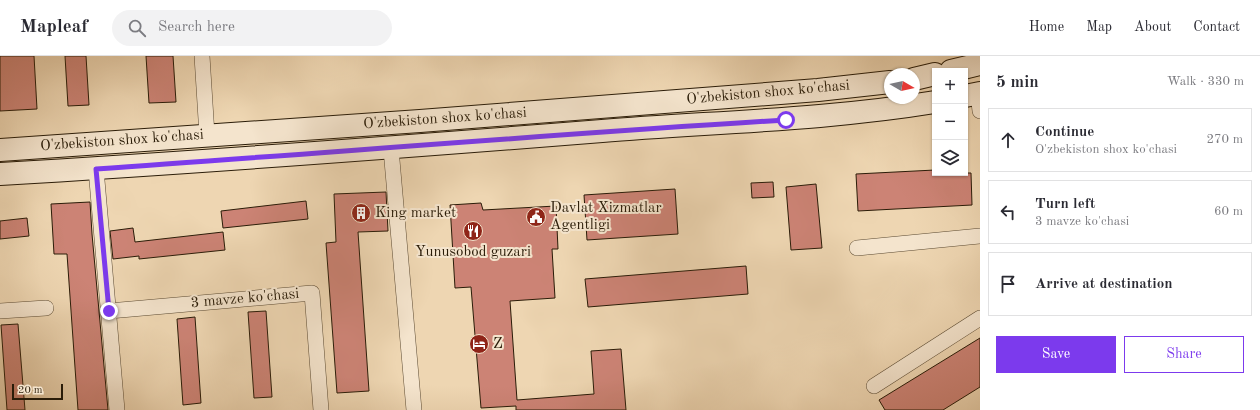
<!DOCTYPE html>
<meta charset="utf-8">
<style>
:root{--surface:#fff;--page:#f2f2f3;--text:#2b2b33;--muted:#7c7c81;--line:#e1e1e2;--accent:#7c3aed}
body{margin:0;font-family:"Old Standard TT",serif;background:var(--page);color:var(--text)}
.controls{position:absolute;right:12px;top:12px;display:grid;overflow:hidden;border-radius:0px;box-shadow:0 1px 3px #0004}
.controls button{width:36px;height:36px;display:grid;place-items:center;padding:0;border:0;border-bottom:1px solid var(--line);background:var(--surface);color:var(--text);font:20px sans-serif}
.compass{position:absolute;left:884px;top:12px;width:36px;height:36px;border-radius:50%;background:var(--surface);box-shadow:0 1px 3px #0004;rotate:99deg}
.scale{position:absolute;left:12px;bottom:10px;width:51px;box-sizing:border-box;padding-left:4px;border:2px solid #2a1c08;border-top:0;font-size:11px;line-height:14px;white-space:nowrap;color:#2a1c08;-webkit-text-stroke:3px #f4e4cd;paint-order:stroke}
.stop{position:absolute;width:12px;height:12px;margin:-9px;border:3px solid #7c3aed;border-radius:50%;background:#fff}
.stop.end{background:#7c3aed;border-color:#fff;box-shadow:0 1px 4px #0008}
.list{margin:0;padding:0;list-style:none}
h2{display:flex;justify-content:space-between;align-items:center;height:52px;margin:0;padding:0 16px;font-size:17px}
h2 small{font-size:13px;font-weight:400;color:var(--muted)}
.list li{display:grid;grid-template-columns:26px 1fr auto;gap:12px;align-items:center;box-sizing:border-box;height:64px;margin:0 8px 8px;padding:0 8px;border:1px solid var(--line);border-radius:0px}
.list b{display:block;font-size:15px;white-space:nowrap}
.list p{margin:0;font-size:13px;white-space:nowrap;color:var(--muted)}
.list em{font-size:13px;font-style:normal;color:var(--muted)}
.actions{display:flex;gap:8px;padding:12px 16px}
.actions a{flex:1;padding:9px 0;border:1px solid var(--accent);border-radius:0px;text-align:center;font-size:14px;color:var(--accent)}
.actions .main{background:var(--accent);color:#fff}
.icon{flex:none;width:22px;height:22px;fill:none;stroke:currentColor;stroke-width:2;stroke-linecap:round;stroke-linejoin:round}
.map{position:relative;flex:none;width:980px;height:354px;overflow:hidden}
header{display:flex;align-items:center;gap:24px;box-sizing:border-box;height:56px;padding:0 20px;background:var(--surface);border-bottom:1px solid var(--line)}
header strong{font-size:19px}
nav{display:flex;gap:22px;margin-inline-start:auto;font-size:14px}
.search{width:280px;height:36px;background:var(--page);display:flex;align-items:center;gap:10px;box-sizing:border-box;padding:0 14px;border-radius:22px;color:var(--muted);font-size:15px}
main{display:flex}
aside{flex:1;background:var(--surface)}
.map>svg:first-child{display:block}
.building{fill:#cc8375;stroke:#2a1c08}
.lines{fill:none;stroke-linecap:round;stroke-linejoin:round}
.minor-casing{stroke:#5b4a32;stroke-width:16}
.secondary-casing{stroke:#2a1c08;stroke-width:24}
.minor{stroke:#f4e4cd;stroke-width:15}
.secondary{stroke:#f4e4cd;stroke-width:22}
.route{stroke:#7c3aed;stroke-width:5}
.labels{text-anchor:middle;dominant-baseline:central;stroke-width:4;stroke-linejoin:round;paint-order:stroke}
.street-label{font-size:15px;fill:#2a1c08;stroke:#f4e4cd}
.poi-label{font-size:15px;fill:#2a1c08;stroke:#f4e4cd;text-anchor:start}
</style>
<header>
<strong>Mapleaf</strong>
<div class="search"><svg class="icon" aria-label="search" viewBox="0 0 24 24"><circle cx="10" cy="10" r="6"/><path d="M15 15l6 6"/></svg>Search here</div>
<nav><a>Home</a><a>Map</a><a>About</a><a>Contact</a></nav>
</header>
<main>
<div class="map">
<svg width="980" height="354" viewBox="0 0 980 354">
<rect width="100%" height="100%" fill="#eed6b2"/>
<filter id="stains"><feTurbulence type="fractalNoise" baseFrequency=".005" numOctaves="4"/><feColorMatrix values="0 0 0 0 .2 0 0 0 0 .09 0 0 0 0 .02 0 0 0 .5 -.17"/></filter>
<radialGradient id="worn" r=".72"><stop offset=".6" stop-color="#630" stop-opacity="0"/><stop offset="1" stop-color="#630" stop-opacity=".3"/></radialGradient>
<!-- building -->
<g class="building">
<path d="M0,0H34L37,53L0,55Z"/>
<path d="M65,0H86L89,49L68,50Z"/>
<path d="M146,0H173L176,46L149,47Z"/>
<path d="M935,114V117H971L972,149L858,155L856,118Z"/>
<path d="M773,126L774,141L752,142L751,127Z"/>
<path d="M816,128L822,192L791,194L786,131Z"/>
<path d="M675,133L678,178L587,184L584,139Z"/>
<path d="M386,136L388,175L358,176L369,335L337,337L326,187L336,186L334,138Z"/>
<path d="M306,145L308,163L223,172L221,155Z"/>
<path d="M90,146L92,178L108,354H78L67,198H54L51,148Z"/>
<path d="M481,147L483,154L556,150L558,193H552L555,242L510,245L517,344L594,338L591,295L621,293L626,354H516V350L481,352L471,231L455,232L450,149Z"/>
<path d="M27,162L29,180L0,183V165Z"/>
<path d="M133,172L135,186L223,176L225,194L139,203V200L113,203L110,175Z"/>
<path d="M746,210L748,238L588,251L585,223Z"/>
<path d="M266,255L272,341L254,342L248,256Z"/>
<path d="M195,261L201,347L183,349L177,263Z"/>
<path d="M18,268L25,354H7L1,269Z"/>
<path d="M980,282V331L943,354H885L879,344Z"/>
</g>
<g class="lines">
<defs>
<g id="minor">
<path d="M202,0L207,79"/>
<path d="M978,37L980,55"/>
<path d="M391,93L414,354"/>
<path d="M96,113L117,354"/>
<path d="M857,192L980,180"/>
<path d="M0,255L46,252"/>
<path d="M109,255L312,237L321,354"/>
<path d="M874,330L980,262"/>
</g>
<g id="secondary">
<path d="M951,15L980,8"/>
<path d="M914,23L935,18"/>
<path d="M965,40L980,37"/>
<path d="M0,94L420,65L818,34L890,26"/>
<path d="M0,118C201,106 401,91 602,75C713,66 825,64 935,46"/>
</g>
</defs>
<!-- minor casing -->
<use href="#minor" class="minor-casing"/>
<!-- secondary casing -->
<use href="#secondary" class="secondary-casing"/>
<!-- minor -->
<use href="#minor" class="minor"/>
<!-- secondary -->
<use href="#secondary" class="secondary"/>
</g>
<g class="lines">
<!-- route -->
<path class="route" d="M109,255L96,113C326,97 556,78 786,64"/>
</g>
<!-- icons -->
<defs>
<symbol id="building-disc" viewBox="-11 -11 22 22"><circle r="9.5" fill="#8f2418" stroke="#f4e4cd"/><path d="M-4-6H4V6H1V3H-1V6H-4ZM-2.5-4.3h1.7v1.8h-1.7ZM.8-4.3h1.7v1.8H.8ZM-2.5-1h1.7V.8h-1.7ZM.8-1h1.7V.8H.8Z" fill="#fff"/></symbol>
<symbol id="civic-disc" viewBox="-11 -11 22 22"><circle r="9.5" fill="#8f2418" stroke="#f4e4cd"/><path d="M-.6-6.5H3V-4.5H.6V-3L4-1V1h2V6H-6V1h2V-1L-.6-3ZM-1.2 2.5V6h2.4V2.5Z" fill="#fff"/></symbol>
<symbol id="restaurant-disc" viewBox="-11 -11 22 22"><circle r="9.5" fill="#8f2418" stroke="#f4e4cd"/><path d="M-5-6h1v4h1v-4h1v4h1v-4h1v5L-1.5 .5V6h-2V.5L-5-1ZM5-6V6H3V1.5H1.5Q1.5-4 5-6Z" fill="#fff"/></symbol>
<symbol id="hotel-disc" viewBox="-11 -11 22 22"><circle r="9.5" fill="#8f2418" stroke="#f4e4cd"/><path d="M-6-4.5h1.5V1H6V5H4.5V3h-9V5H-6ZM-4 0a1.8 1.8 0 1 1 3.6 0ZM.5 0V-2.5h3Q6-2.5 6 0Z" fill="#fff"/></symbol>
</defs>
<g fill-rule="evenodd">
<use href="#building-disc" x="350" y="146" width="22" height="22"/>
<use href="#civic-disc" x="525" y="150" width="22" height="22"/>
<use href="#restaurant-disc" x="462" y="164" width="22" height="22"/>
<use href="#hotel-disc" x="468" y="277" width="22" height="22"/>
</g>
<g class="labels">
<!-- street labels -->
<g class="street-label">
<text transform="translate(768 37) rotate(-5)">O'zbekiston shox ko'chasi</text>
<text transform="translate(445 63) rotate(-4)">O'zbekiston shox ko'chasi</text>
<text transform="translate(122 85) rotate(-4)">O'zbekiston shox ko'chasi</text>
<text transform="translate(245 243) rotate(-5)">3 mavze ko'chasi</text>
</g>
<!-- poi labels -->
<g class="poi-label">
<text x="550" y="152">Davlat Xizmatlar<tspan x="550" dy="17">Agentligi</tspan></text>
<text x="375" y="157">King market</text>
<text x="473" y="196" text-anchor="middle">Yunusobod guzari</text>
<text x="493" y="288">Z</text>
</g>
</g>
<rect width="100%" height="100%" filter="url(#stains)"/>
<rect width="100%" height="100%" fill="url(#worn)"/>
</svg>
<div class="controls">
<button>+</button>
<button>−</button>
<button><svg class="icon" aria-label="layers" viewBox="0 0 24 24"><path d="M12 4l9 5-9 5-9-5zM3 14l9 5 9-5"/></svg></button>
</div>
<svg class="compass" viewBox="-18 -18 36 36"><path d="M0-13l5 13h-10z" fill="#e53935"/><path d="M0 13l5-13h-10z" fill="#7c7c81"/></svg>
<div class="scale">20 m</div>
<div class="stop" style="left:786px;top:64px"></div>
<div class="stop end" style="left:109px;top:255px"></div>
</div>
<aside>
<h2>5 min<small>Walk · 330 m</small></h2>
<ul class="list">
<li><svg class="icon" aria-label="ahead" viewBox="0 0 24 24"><path d="M12 20V5M6 11l6-6 6 6"/></svg><div><b>Continue</b><p>O'zbekiston shox ko'chasi</p></div><em>270 m</em></li>
<li><svg class="icon" aria-label="left" viewBox="0 0 24 24"><path d="M17 20v-9H6M10 6l-5 5 5 5"/></svg><div><b>Turn left</b><p>3 mavze ko'chasi</p></div><em>60 m</em></li>
<li><svg class="icon" aria-label="arrive" viewBox="0 0 24 24"><path d="M6 21V4h12l-3 4 3 4H6"/></svg><div><b>Arrive at destination</b></div></li>
</ul>
<div class="actions"><a class="main">Save</a><a>Share</a></div>
</aside>
</main>
